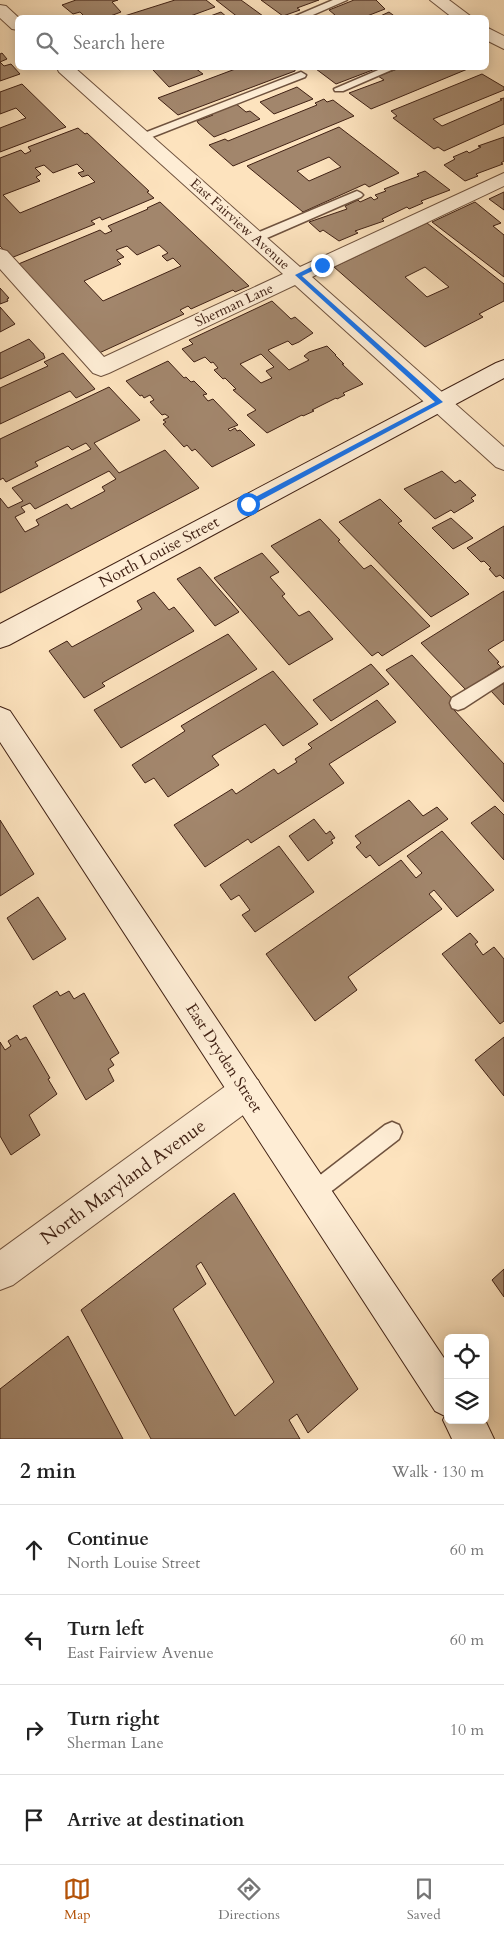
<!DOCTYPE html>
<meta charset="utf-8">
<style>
:root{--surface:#fff;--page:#f2f2f2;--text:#222;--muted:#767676;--line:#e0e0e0;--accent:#b45309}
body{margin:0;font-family:Cardo,serif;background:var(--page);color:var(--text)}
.controls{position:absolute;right:15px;bottom:15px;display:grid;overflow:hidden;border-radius:8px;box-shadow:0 2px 12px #0003}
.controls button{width:45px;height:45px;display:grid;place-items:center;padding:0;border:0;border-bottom:1px solid var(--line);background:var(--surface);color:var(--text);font:25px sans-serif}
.stop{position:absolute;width:15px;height:15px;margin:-11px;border:4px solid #1a73e8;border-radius:50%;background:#fff}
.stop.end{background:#1a73e8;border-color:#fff;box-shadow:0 1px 5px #0008}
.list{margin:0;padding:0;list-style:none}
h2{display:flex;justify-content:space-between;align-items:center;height:65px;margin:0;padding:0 20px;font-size:21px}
h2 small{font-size:16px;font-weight:400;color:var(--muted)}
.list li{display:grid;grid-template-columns:32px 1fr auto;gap:15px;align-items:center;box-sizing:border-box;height:90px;padding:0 20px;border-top:1px solid var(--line)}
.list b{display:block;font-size:19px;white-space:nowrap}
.list p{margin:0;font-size:16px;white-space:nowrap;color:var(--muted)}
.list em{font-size:16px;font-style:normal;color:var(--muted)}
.icon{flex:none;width:28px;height:28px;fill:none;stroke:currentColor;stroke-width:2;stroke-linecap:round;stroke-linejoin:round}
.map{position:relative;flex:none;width:504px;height:1439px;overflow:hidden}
.search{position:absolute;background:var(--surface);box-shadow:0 2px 12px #0003;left:15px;right:15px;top:15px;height:55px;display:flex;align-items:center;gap:12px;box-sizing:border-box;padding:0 18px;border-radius:8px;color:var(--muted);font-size:19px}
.sheet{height:425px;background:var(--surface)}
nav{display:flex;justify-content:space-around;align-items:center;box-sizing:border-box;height:70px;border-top:1px solid var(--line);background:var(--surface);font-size:14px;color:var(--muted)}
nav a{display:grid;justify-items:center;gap:2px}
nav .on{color:var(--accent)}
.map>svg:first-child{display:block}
.building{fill:#a2866c;stroke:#402114;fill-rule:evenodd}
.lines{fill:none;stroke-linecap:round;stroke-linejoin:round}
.lane-casing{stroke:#6f523e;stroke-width:3}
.street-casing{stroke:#6f523e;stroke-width:2}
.secondary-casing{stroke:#402114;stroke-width:2}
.lane{fill:#feedd5;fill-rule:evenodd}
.street{fill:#feedd5;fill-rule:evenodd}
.secondary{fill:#feedd5;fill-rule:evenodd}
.route{fill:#1a73e8}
.labels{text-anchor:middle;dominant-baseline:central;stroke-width:4.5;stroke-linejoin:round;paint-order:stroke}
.far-street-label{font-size:14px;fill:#402114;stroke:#feedd5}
.street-label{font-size:16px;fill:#402114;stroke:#feedd5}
.near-street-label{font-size:19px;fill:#402114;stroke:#feedd5}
</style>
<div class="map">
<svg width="504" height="1439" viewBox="0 0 504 1439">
<rect width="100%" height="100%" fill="#fde3be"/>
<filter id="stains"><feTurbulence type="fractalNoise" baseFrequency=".004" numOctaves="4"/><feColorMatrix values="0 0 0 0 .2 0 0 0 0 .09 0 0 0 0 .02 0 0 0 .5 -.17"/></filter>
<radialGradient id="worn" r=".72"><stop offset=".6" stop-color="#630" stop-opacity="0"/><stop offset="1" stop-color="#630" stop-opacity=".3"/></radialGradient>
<!-- building -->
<g class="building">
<path d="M76,0H118L112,2L121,12L105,18H86L80,12L73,14L62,5Z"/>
<path d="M175,0H206L215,7L185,18H118Z"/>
<path d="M216,0H241L263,16L268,18H239Z"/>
<path d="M261,0H319L297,8L300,10L283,16Z"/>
<path d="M354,0H376L385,9L362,18L331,16L335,15L329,10Z"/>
<path d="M221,12L228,18H205Z"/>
<path d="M389,12L397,18H376Z"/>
<path d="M2,53L7,59L0,62L4,66L11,64L20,74L0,81V54Z"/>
<path d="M160,68H195L203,74L169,87L153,70Z"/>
<path d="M238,68H295V71L178,115L158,98Z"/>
<path d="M319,68H378L336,84L316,69Z"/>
<path d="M400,68H470L371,109L349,93L384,80L378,76Z"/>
<path d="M482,74L504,87V90L433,119L442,126L502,100L500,99L504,98V124L444,151L438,147L434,149L393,118L397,116L391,111Z"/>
<path d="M22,84L66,127L0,152V128L26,118L16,108L0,114V92Z"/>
<path d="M297,87L313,99L274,114L260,102Z"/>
<path d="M324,99L327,102L333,100L354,116L233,166L209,145L225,139L228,141L317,105L315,103Z"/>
<path d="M235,103L246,112L250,111L260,119L214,137L198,123L197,121L213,115L210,113Z"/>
<path d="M339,127L399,173L369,187L365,184L303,212L247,166ZM329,157L341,167L309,181L297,171Z"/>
<path d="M78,128L85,134L87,133L149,191L147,192L154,198L102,220L100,217L91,221L95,224L11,258L0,246V158L21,150L25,154L31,151L28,147ZM77,164L84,171L78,173L82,177L88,175L95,182L20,213L3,195L40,181L36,177L41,174L35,168L44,165L53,173Z"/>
<path d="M504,137V161L501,163L503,164L476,174L478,176L465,181L444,165L455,159L453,157L467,151L469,153L481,147L478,146Z"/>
<path d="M425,171L450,190L421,201L423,203L409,209L407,207L382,219L384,221L355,231L358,233L339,241L323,230L320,232L309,222L347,209L345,206L358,200L360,202L371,197L374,200L378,198L375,195L386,191L384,189L419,176L417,174Z"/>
<path d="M504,192V210L489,199Z"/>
<path d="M160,202L249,286L235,292L233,290L191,309L188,306L180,310L184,314L97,354L16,265L100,230L105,234L112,231L108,226L148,209L147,208ZM159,245L168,253L162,256L167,261L173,258L181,266L103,301L84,281L121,264L117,260L124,257L116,250L127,246L137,255Z"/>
<path d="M475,202L501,223L493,226L504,235V277L432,222Z"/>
<path d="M427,223L504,284V301L479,314L483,317L425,347L334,267ZM425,267L449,287L427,297L405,277Z"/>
<path d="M0,288L9,298L7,299L8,301L0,304Z"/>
<path d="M272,301L291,319L295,317L313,333L299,342L292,345L288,341L268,350L289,370L309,360L304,356L309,352L327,346L336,355H335L344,364H342L363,384L343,393L345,395L337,399L336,398L312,410L314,411L303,416L302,415L267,433L247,415L256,410L233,390L236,389L225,378L223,379L214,370L218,368L213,362L211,363L205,357L194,362L182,349L193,344L189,340ZM261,354L274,367L266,371L272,378L261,383L240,364Z"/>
<path d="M0,307L15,324L0,332Z"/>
<path d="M29,339L42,353H43L45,358L0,379V353Z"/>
<path d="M63,353L95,389L76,398L70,391L0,424V388L48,366L44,362Z"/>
<path d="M168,361L184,378L186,377L191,382L194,381L207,394L203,395L208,401L213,399L238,425L228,429L230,431L235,428L237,431L240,430L255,445L212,467L195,449L192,451L187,445L184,447L163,424L166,422L163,420L169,417L165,414L162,415L150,402L154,400L150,395L144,398L142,395L140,396L126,381Z"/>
<path d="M109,387L140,420L94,443L119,473L165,450L199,488L0,593V498L8,508L23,501L12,488L91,449L86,443L72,450L68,446L35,462L38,466L6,482L3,478L0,480V439ZM109,471L116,479L102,487L105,491L71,509L67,504L36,520L39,525L25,532L15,517L25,512L21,507L30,503L35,509Z"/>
<path d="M442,471L455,483L460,480L476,495L471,498L474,501L454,513L451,510L435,519L404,489Z"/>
<path d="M380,499L402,521L398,523L469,594L431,617L339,522Z"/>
<path d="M451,518L473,538L453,549L432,528Z"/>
<path d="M320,519L340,540L338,541L364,569L371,565L430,626L382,656L378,652L372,656L271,546Z"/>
<path d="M504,526V579L500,575L496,577L489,569L491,568L484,561L481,562L467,548Z"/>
<path d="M262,553L279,572L270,577L285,594L282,596L299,616L309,611L333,639L289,665L214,578Z"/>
<path d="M200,567L239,612L215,626L177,579Z"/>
<path d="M504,591V640L488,650L499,662L497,663L501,667L466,690L421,643Z"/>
<path d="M154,592L169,610L174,607L194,631L102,683L105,686L84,698L49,651L67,641L72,647L142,609L137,601Z"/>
<path d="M228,634L257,669L121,748L94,710Z"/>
<path d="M412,655L459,706L454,710L504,764V802L386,670Z"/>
<path d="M371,664L389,684L331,721L313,700Z"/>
<path d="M273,671L318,724L283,746L265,724L212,756L219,765L168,797L154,778L145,783L132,765L185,731L181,726Z"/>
<path d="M504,683V705L491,691Z"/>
<path d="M377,700L396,722L329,764L344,783L251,843L248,839L205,867L174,825L232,789L236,794L274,769L278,774L297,762L295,759L312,748L308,744Z"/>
<path d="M409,800L423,816L437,807L448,819L379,866L370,855L366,858L356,847L361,843L355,836Z"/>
<path d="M495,806L504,815V860L471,823Z"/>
<path d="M314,819L326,834L330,831L335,838L331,840L333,843L308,861L289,836Z"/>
<path d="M0,820L34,874L0,896Z"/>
<path d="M442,831L494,890L457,917L434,890L429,894L442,909L348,977L357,990L315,1021L266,954L401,860L416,878L422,873L407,856Z"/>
<path d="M279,846L314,892L255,932L242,915L250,910L239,895L231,900L220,885Z"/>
<path d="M38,897L66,939L33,960L7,918Z"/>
<path d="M470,933L478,942L475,944L483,955L494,947L504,959V1021L500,1024L442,954Z"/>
<path d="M57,991L60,996L69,991L74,999L84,993L119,1053L110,1059L114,1065L108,1069L114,1081L86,1100L33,1006Z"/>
<path d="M17,1035L20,1040L26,1037L50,1078L48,1079L57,1094L29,1115L40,1135L11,1155L0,1136V1042L5,1050L11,1046L8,1041Z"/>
<path d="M504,1037V1096L475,1060Z"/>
<path d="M234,1193L358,1389L308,1433L297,1414L289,1420L300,1439H151L81,1310ZM201,1262L274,1382L235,1416L173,1309L206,1284L196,1266Z"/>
<path d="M504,1269V1297L492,1280Z"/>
<path d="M68,1336L123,1439H0V1389Z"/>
</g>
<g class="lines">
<defs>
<g id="lane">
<path d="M333,0H347L306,18H291Z"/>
<path d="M383,68H396L343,91H335L334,89Z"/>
<path d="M301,72L306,75L305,77L147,139L143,140L138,137L139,135Z"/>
<path d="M357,191L361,193L363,195L361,197L260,241L256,242L250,238L252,235Z"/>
<path d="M504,667V682L464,708L458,710L452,708L450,703L452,698Z"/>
<path d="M392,1122L399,1125L402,1132L399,1139L320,1200L313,1203L306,1200L303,1193L306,1186L385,1125Z"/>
</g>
<g id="street">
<path d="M430,0H449L473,18H453Z"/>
<path d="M0,5L6,6L19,18H18V30L12,29L0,18Z"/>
<path d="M486,27L504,36V49L486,40Z"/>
<path d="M57,68H75L300,267L504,173V186L312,277L504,447V470L496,467L295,285L109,373L101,376L93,373L0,269V249L7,251L104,357L283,274L59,72Z"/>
<path d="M246,1075L258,1080L263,1092L258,1104L13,1285L0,1290V1250L234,1080Z"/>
</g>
<g id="secondary">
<path d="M504,360V378L9,645L0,648V624L496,363Z"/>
<path d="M0,707L10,711L448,1364V1420H485L494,1439H452L443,1420L445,1416L435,1411L0,742Z"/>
</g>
</defs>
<!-- lane casing -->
<use href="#lane" class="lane-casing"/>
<!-- street casing -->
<use href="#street" class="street-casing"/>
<!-- secondary casing -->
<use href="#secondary" class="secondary-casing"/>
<!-- lane -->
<use href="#lane" class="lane"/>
<!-- street -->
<use href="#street" class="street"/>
<!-- secondary -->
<use href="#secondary" class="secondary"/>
</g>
<!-- route -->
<path class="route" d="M319,263L325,265L302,276L443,402L248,507L245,504L246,502L435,402L295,275Z"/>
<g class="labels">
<!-- far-street labels -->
<g class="far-street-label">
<text transform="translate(240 224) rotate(42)">East Fairview Avenue</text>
<text transform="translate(234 305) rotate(-25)">Sherman Lane</text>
</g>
<!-- street labels -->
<g class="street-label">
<text transform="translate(159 552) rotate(-28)">North Louise Street</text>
<text transform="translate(224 1058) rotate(57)">East Dryden Street</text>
</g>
<!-- near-street labels -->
<g class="near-street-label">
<text transform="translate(123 1182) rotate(-36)">North Maryland Avenue</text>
</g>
</g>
<rect width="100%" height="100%" filter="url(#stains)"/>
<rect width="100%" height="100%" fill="url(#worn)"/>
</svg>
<div class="controls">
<button><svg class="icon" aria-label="locate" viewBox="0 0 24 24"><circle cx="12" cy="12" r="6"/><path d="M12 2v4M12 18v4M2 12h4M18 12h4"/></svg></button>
<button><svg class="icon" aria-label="layers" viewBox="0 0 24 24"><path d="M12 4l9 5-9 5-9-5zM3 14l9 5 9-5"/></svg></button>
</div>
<div class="stop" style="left:248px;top:504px"></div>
<div class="stop end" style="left:322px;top:265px"></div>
<div class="search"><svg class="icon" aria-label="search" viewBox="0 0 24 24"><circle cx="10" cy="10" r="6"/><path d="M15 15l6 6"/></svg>Search here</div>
</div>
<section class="sheet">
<h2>2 min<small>Walk · 130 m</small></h2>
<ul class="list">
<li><svg class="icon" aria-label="ahead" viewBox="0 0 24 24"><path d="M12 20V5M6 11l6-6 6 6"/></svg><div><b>Continue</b><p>North Louise Street</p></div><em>60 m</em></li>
<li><svg class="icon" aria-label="left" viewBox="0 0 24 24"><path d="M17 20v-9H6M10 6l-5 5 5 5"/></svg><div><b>Turn left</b><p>East Fairview Avenue</p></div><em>60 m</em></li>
<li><svg class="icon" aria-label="right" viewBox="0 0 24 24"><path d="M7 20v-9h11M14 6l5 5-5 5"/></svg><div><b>Turn right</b><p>Sherman Lane</p></div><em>10 m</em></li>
<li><svg class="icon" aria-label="arrive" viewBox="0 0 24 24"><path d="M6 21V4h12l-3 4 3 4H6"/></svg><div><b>Arrive at destination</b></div></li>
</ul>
</section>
<nav>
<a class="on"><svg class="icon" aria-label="map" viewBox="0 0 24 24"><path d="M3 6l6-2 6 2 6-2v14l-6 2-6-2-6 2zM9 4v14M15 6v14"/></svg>Map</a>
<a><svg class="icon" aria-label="directions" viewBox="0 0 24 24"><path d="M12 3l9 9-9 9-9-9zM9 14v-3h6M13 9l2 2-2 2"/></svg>Directions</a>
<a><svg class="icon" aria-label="saved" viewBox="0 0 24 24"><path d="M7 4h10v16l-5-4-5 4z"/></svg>Saved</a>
</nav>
